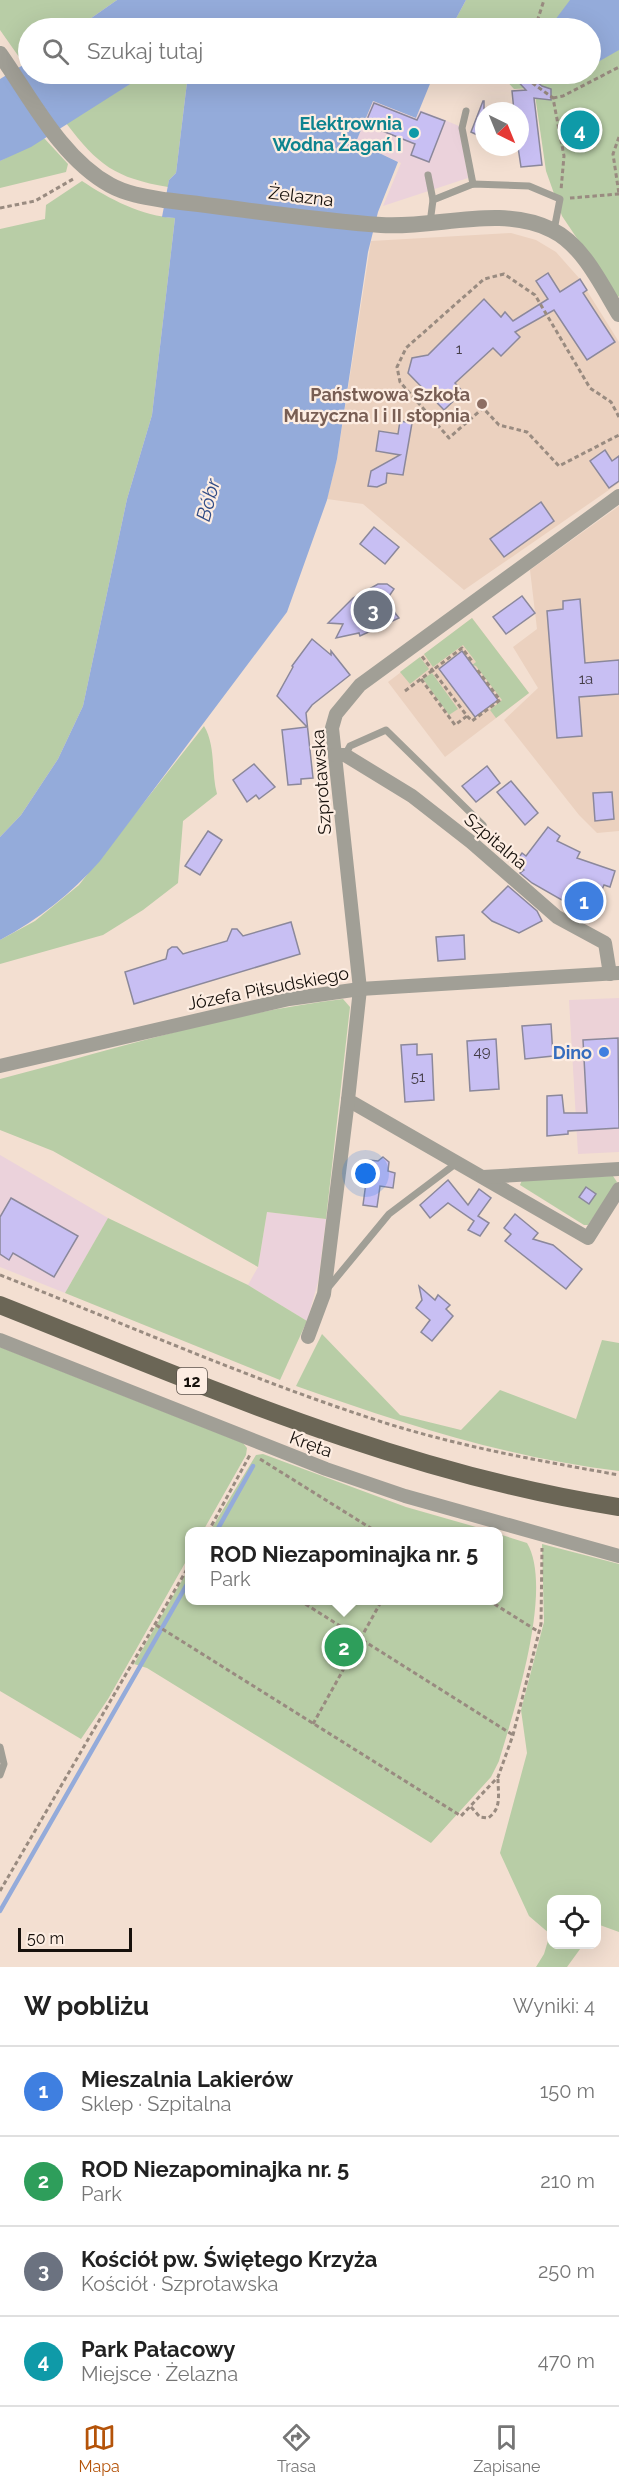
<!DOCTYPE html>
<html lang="pl">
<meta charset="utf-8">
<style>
:root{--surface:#fff;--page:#f6f6f6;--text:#222;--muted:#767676;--line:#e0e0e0;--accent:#b45309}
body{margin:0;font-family:Raleway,sans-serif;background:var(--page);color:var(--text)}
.controls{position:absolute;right:18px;bottom:18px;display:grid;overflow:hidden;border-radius:12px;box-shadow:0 6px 24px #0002}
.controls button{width:54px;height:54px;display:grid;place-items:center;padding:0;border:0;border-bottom:2px solid var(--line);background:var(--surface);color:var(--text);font:30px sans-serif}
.compass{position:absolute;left:475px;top:102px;width:54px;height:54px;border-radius:50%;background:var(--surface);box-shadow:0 6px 24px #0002;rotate:137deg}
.scale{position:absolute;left:18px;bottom:15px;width:114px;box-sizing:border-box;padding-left:6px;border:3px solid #17110c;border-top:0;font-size:16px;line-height:21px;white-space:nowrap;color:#17110c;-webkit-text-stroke:4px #fdede2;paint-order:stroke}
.you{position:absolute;left:366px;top:1174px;width:21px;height:21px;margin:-15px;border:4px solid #fff;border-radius:50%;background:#1a73e8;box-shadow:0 0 0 9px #1a73e833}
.badge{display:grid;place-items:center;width:39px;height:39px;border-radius:50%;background:var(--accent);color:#fff;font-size:20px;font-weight:700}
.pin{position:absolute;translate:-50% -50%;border:3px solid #fff;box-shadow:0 2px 6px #0006}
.popup{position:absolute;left:185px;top:1527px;width:318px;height:78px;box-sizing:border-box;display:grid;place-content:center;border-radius:12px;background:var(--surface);filter:drop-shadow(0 2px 4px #0005);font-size:20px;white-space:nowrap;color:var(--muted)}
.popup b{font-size:22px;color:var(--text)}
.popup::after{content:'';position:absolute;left:50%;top:100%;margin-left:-12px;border:12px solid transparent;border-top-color:var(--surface)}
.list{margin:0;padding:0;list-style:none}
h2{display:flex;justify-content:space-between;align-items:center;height:78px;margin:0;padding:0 24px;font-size:26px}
h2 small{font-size:20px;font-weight:400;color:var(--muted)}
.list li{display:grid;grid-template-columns:39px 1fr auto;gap:18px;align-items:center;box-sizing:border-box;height:90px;padding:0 24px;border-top:2px solid var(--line)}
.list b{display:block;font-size:22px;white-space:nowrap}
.list p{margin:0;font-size:20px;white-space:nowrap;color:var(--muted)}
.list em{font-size:20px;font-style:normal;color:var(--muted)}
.icon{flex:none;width:33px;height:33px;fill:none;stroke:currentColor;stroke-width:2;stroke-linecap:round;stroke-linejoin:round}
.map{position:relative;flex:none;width:619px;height:1967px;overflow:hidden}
.search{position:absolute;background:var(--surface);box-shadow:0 6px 24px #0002;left:18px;right:18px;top:18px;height:66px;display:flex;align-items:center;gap:15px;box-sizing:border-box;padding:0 21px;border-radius:33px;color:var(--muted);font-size:22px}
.sheet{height:438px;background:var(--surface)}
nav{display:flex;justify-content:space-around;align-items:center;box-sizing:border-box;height:84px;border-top:2px solid var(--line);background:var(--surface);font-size:16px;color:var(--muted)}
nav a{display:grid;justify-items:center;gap:3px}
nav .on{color:var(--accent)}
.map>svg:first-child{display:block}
.commercial{fill:#ecd2d7}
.industrial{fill:#ebd2db}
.built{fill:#ebd1bf}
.green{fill:#b8cda6}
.water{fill:#94abda}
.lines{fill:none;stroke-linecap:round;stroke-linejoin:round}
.stream{stroke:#94abda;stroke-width:4.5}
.building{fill:#c8bff3;stroke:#8b889b;stroke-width:1.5}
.path{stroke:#998b80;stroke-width:3;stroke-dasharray:4.5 3;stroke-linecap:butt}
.service{stroke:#a19f96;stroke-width:7}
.minor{stroke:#a19f96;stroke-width:14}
.tertiary{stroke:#a19f96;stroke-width:16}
.primary{stroke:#6b6656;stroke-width:18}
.culture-dot{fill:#0f9aa8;stroke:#fdede2;stroke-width:2}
.education-dot{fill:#8d6e63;stroke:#fdede2;stroke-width:2}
.shop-dot{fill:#3f7fe0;stroke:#fdede2;stroke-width:2}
.labels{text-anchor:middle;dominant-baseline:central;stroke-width:4.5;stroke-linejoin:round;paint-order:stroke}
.number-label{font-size:15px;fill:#433c46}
.shield{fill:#fdede2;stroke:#5c534c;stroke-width:1.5}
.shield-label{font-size:16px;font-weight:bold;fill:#17110c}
.culture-label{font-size:18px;font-weight:bold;fill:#0d838f;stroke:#fdede2;text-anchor:end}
.street-label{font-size:18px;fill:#17110c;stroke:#fdede2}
.education-label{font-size:18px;font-weight:bold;fill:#785e54;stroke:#fdede2;text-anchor:end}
.shop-label{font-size:18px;font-weight:bold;fill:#366cbe;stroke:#fdede2;text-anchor:end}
.water-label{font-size:20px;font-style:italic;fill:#314c86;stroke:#fdede2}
</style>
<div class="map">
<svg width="619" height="1967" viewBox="0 0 619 1967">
<rect width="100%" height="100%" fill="#f3dfd1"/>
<!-- commercial -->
<path class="commercial" d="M619,998V1152L578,1154L569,1000Z"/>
<!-- industrial -->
<g class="industrial">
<path d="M373,101L416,118L420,110L459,126L468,178L383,206L401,163L356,142Z"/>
<path d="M0,1155L108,1218L65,1293L0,1267Z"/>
<path d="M267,1212L326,1219L318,1282L307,1321L248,1285L258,1267Z"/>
</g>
<!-- built -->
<g class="built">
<path d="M511,233L536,240L556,252L579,278L619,342V483L464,590L363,504L327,499L337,459L371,241Z"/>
<path d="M619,506V831L597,833L579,815L504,720L538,688L513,647L537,629L530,570Z"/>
<path d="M472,618L529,693L445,757L388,682Z"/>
</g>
<!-- green -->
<g class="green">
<path d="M0,0H117L77,28H28V62L24,64L0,30Z"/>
<path d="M466,0H619V296L617,298L562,216L546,171L534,88L514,89L500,74H590V28H457L453,24Z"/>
<path d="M146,74H188L176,173L169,180L168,187C115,178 98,165 66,123Z"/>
<path d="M44,138L68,164L66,172L0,188V161Z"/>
<path d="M82,181C109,199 142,216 175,218L152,415L127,499L83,706L58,759L21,815L0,837V229L45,219L46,205Z"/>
<path d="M472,618L529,693L496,718L490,710L502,700L476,666L472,665L476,662L463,645L433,667L424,654Z"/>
<path d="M420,657L429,669L410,684L400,672Z"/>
<path d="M432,673L458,709L449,715L423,679Z"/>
<path d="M204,726C216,746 211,772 217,794L183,821L178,883L143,910L103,935L0,964V940L35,921L79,885Z"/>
<path d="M343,999L350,1007L326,1219L267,1212L258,1267L53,1151L0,1130V1079C113,1050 226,1013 343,999Z"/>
<path d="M613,1176L617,1182L588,1225H584L520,1185L522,1180Z"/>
<path d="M108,1218L248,1285L307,1321L280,1380L65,1293Z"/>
<path d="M322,1334L400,1415L461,1430L500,1390L576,1419L602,1340L619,1343V1471C508,1458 401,1423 296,1386Z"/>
<path d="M0,1347L243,1443L247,1448L246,1455L203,1531L190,1532L189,1556L108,1699L81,1739L0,1691Z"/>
<path d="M263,1454L406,1507L490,1531H210L256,1455Z"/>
<path d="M499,1534L527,1543C554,1588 514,1711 499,1761L491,1777L431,1843L147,1668L134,1664L189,1568L190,1600H499Z"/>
<path d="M542,1544L619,1564V1932L597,1924L596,1900H552V1944L583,1945L567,1967H536L544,1954L550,1934L529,1916L500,1853L527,1753L521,1710L544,1622Z"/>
</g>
<!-- water -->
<g class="water">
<path d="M117,0H466L451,28H77Z"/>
<path d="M570,0H619V50L591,66L590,28H549Z"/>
<path d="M28,62V74H146L31,147L0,161V79Z"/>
<path d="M188,74H434L416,118L373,101L356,142L398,162L378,212L368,252L337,459L327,500L287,612L100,861C71,894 39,919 0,940V837L21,815L58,759L83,706L127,499L152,415L175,218L162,217L169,180L176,173Z"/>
</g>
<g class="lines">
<!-- stream -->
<g class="stream">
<path d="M216,1532L253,1466"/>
<path d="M0,1911L190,1579"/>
</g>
</g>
<!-- building -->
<g class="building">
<path d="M511,74H527L542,86L551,89V100L534,98L542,165L521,167L518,147L520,111H514L512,91L526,90Z"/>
<path d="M483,101H484V138L471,132Z"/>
<path d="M374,103L417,120L421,112L445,121L429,162L411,155L415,144L365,124Z"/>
<path d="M548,273L560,292L580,279L587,290L583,293L615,342L587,360L554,310L515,332L520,337L501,356L493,348L455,383L463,392L444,410L408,373L412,358L428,355L484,299L501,317L505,312L513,321L548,299L536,281Z"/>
<path d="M400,421L412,423L403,475L387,473L386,483L377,487L368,486L371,471L400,455L376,451L379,431L398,434Z"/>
<path d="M605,450L612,461L619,456V481L609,488L590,461Z"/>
<path d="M541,502L554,521L504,557L490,539Z"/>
<path d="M374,527L399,547L385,564L360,544Z"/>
<path d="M378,584H387L394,589L383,605L388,604L399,618L360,636L359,633L336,638L343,624L328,623L353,598Z"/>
<path d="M522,596L535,613L506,634L493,617Z"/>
<path d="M580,599L585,663L619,660V694L579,697L582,736L557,738L547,611L563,609V601Z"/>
<path d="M312,639L331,655V651L350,675L312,705L306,713L313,778L301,779V784L288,785L282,730L307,727L277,696L293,667L292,666Z"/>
<path d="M462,651L498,700L475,717L439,669Z"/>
<path d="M254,764L275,787L259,799L256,795L247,802L233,780Z"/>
<path d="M487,766L500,783L476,802L462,786Z"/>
<path d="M511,781L538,813L525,825L497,792Z"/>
<path d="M612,792L614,819L595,821L593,793Z"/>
<path d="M548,827L560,836L557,841L580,852L577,858L615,871L610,887L604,885L591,916L568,906L569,904L532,883L520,873L524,870L515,863L522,853L526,856Z"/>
<path d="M208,831L222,840L200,875L185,866Z"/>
<path d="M508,886L537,911L542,921L519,933L492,921L482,912Z"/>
<path d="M291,922L300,954L134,1004L125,972L166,959L168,950L172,947H177L183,954L227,941L232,929H237L243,936Z"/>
<path d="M464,935L465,959L438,961L436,937Z"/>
<path d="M551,1024L553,1056L525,1059L522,1026Z"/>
<path d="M618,1038L619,1128L568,1131V1134L547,1136V1096L562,1095L564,1113H587L583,1040Z"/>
<path d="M496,1039L499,1089L470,1091L467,1041Z"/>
<path d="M417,1044V1055L432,1054L434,1100L405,1102L401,1045Z"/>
<path d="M383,1157L389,1162L388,1171L395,1173L393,1188L380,1186L377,1207L363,1205L369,1160L378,1161Z"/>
<path d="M448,1180L468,1205L479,1189L491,1198L478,1216L489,1223L480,1236L468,1230L474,1221L448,1203L430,1218L420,1205Z"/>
<path d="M586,1187L596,1194L589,1204L579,1197Z"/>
<path d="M11,1198L78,1236L54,1277L13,1253L9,1260L0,1254V1217Z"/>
<path d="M515,1214L538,1233L533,1239L553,1245L582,1269L566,1289L505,1241L511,1234L504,1228Z"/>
<path d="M419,1286L435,1300L438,1295L450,1305L446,1309L453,1316L432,1341L421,1332L430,1320L416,1308L422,1300Z"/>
</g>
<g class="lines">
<!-- path -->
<g class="path">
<path d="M535,28L544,0"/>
<path d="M520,74L553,98L564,156L561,190"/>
<path d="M553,98L563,96L619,67"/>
<path d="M619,137L613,154L619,194"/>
<path d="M570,198L619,194"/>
<path d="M0,208L35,201L75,178"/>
<path d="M619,417L611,402L590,388L535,295L504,274L484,279L406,348L397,367L400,382L449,438L483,408L499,425L527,432L559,466L619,435"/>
<path d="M421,679L455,725L467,716L421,655"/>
<path d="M405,691L462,648L472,661"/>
<path d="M467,716L472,721L500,700L476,668"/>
<path d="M0,1275C123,1323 245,1377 370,1418C451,1445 535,1460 619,1475"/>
<path d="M260,1459L377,1532"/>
<path d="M208,1532L251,1453"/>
<path d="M299,1600L513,1735"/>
<path d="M488,1600L539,1632"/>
<path d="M156,1625L461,1816L498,1777L513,1735L541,1624L542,1548"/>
<path d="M313,1724L382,1600"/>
<path d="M471,1807L480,1817L488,1818C502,1809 498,1794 498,1779"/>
<path d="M0,1891L190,1564"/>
</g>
<!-- service -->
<g class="service">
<path d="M466,111L462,128L473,184"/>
<path d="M428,175L433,200"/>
<path d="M430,223L433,200L473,184L529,186L560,199L554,230"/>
<path d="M345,755L350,746L386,730L483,825"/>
<path d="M327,1289L389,1214L458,1162"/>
<path d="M0,1747L4,1764L0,1775"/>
</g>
<!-- minor -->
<g class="minor">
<path d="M619,496L360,685L336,714L332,728L360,989L348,1100L588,1238L619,1189"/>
<path d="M335,755H345L412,796L471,842L557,917L605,943L610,974"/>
<path d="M0,1066L289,999L360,989L619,973"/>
<path d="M483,1177L619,1169"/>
<path d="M308,1337L324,1294L348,1100"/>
<path d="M0,1340L326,1469L405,1496L619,1556"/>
</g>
<!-- tertiary -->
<path class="tertiary" d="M0,54C31,98 61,158 110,185C126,194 146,197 164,200C236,208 308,220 381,225C436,229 500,204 552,230C583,245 602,286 619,314"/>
<!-- primary -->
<path class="primary" d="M0,1305C202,1385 403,1474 619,1507"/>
</g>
<!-- markers -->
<circle class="culture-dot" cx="414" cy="133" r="6"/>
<circle class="education-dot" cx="482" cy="404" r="6"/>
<circle class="shop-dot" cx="604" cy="1052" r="6"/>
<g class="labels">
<!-- number labels -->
<g class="number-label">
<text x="459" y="349">1</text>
<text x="586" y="679">1a</text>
<text x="482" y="1052">49</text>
<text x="418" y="1077">51</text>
</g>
<!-- shield labels -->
<rect class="shield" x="177" y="1368" width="30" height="26" rx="4.5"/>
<g class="shield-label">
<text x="192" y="1381">12</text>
</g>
<!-- culture labels -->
<g class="culture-label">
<text x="402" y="123">Elektrownia<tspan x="402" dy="21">Wodna Żagań I</tspan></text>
</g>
<!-- street labels -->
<g class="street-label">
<text transform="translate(301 196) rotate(7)">Żelazna</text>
<text transform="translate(321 782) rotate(-94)">Szprotawska</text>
<text transform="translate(496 841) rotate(40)">Szpitalna</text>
<text transform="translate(268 988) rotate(-11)">Józefa Piłsudskiego</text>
<text transform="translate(311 1444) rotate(20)">Kręta</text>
</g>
<!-- education labels -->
<g class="education-label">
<text x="470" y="394">Państwowa Szkoła<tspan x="470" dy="21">Muzyczna I i II stopnia</tspan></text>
</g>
<!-- shop labels -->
<g class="shop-label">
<text x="592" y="1052">Dino</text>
</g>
<!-- water labels -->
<g class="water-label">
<text transform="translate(208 500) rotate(-75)">Bóbr</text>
</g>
</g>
</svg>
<div class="controls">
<button><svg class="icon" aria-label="locate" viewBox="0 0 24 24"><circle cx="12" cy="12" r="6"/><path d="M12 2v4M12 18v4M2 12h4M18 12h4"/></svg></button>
</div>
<svg class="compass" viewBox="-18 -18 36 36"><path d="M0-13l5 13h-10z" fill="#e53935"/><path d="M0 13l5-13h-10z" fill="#767676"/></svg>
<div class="scale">50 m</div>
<div class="you"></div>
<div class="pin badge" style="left:584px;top:901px;background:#3f7fe0">1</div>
<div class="pin badge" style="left:344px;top:1647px;background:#2e9e5b">2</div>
<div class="popup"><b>ROD Niezapominajka nr. 5</b>Park</div>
<div class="pin badge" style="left:373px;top:610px;background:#6b7280">3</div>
<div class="pin badge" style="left:580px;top:130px;background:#0f9aa8">4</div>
<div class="search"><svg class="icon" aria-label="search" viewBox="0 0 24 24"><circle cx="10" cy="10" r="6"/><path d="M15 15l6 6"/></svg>Szukaj tutaj</div>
</div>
<section class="sheet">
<h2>W pobliżu<small>Wyniki: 4</small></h2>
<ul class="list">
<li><span class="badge" style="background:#3f7fe0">1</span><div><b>Mieszalnia Lakierów</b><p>Sklep · Szpitalna</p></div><em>150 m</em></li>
<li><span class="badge" style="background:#2e9e5b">2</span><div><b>ROD Niezapominajka nr. 5</b><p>Park</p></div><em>210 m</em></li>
<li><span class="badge" style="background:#6b7280">3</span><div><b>Kościół pw. Świętego Krzyża</b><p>Kościół · Szprotawska</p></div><em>250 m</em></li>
<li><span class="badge" style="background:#0f9aa8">4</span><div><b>Park Pałacowy</b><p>Miejsce · Żelazna</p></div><em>470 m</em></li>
</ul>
</section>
<nav>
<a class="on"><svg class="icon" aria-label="map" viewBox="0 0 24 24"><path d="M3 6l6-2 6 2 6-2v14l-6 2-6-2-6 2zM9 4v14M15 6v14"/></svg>Mapa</a>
<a><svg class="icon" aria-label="directions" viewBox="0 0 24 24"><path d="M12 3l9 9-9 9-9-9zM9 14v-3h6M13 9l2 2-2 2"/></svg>Trasa</a>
<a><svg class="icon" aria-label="saved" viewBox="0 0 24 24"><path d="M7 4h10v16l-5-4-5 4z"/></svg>Zapisane</a>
</nav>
